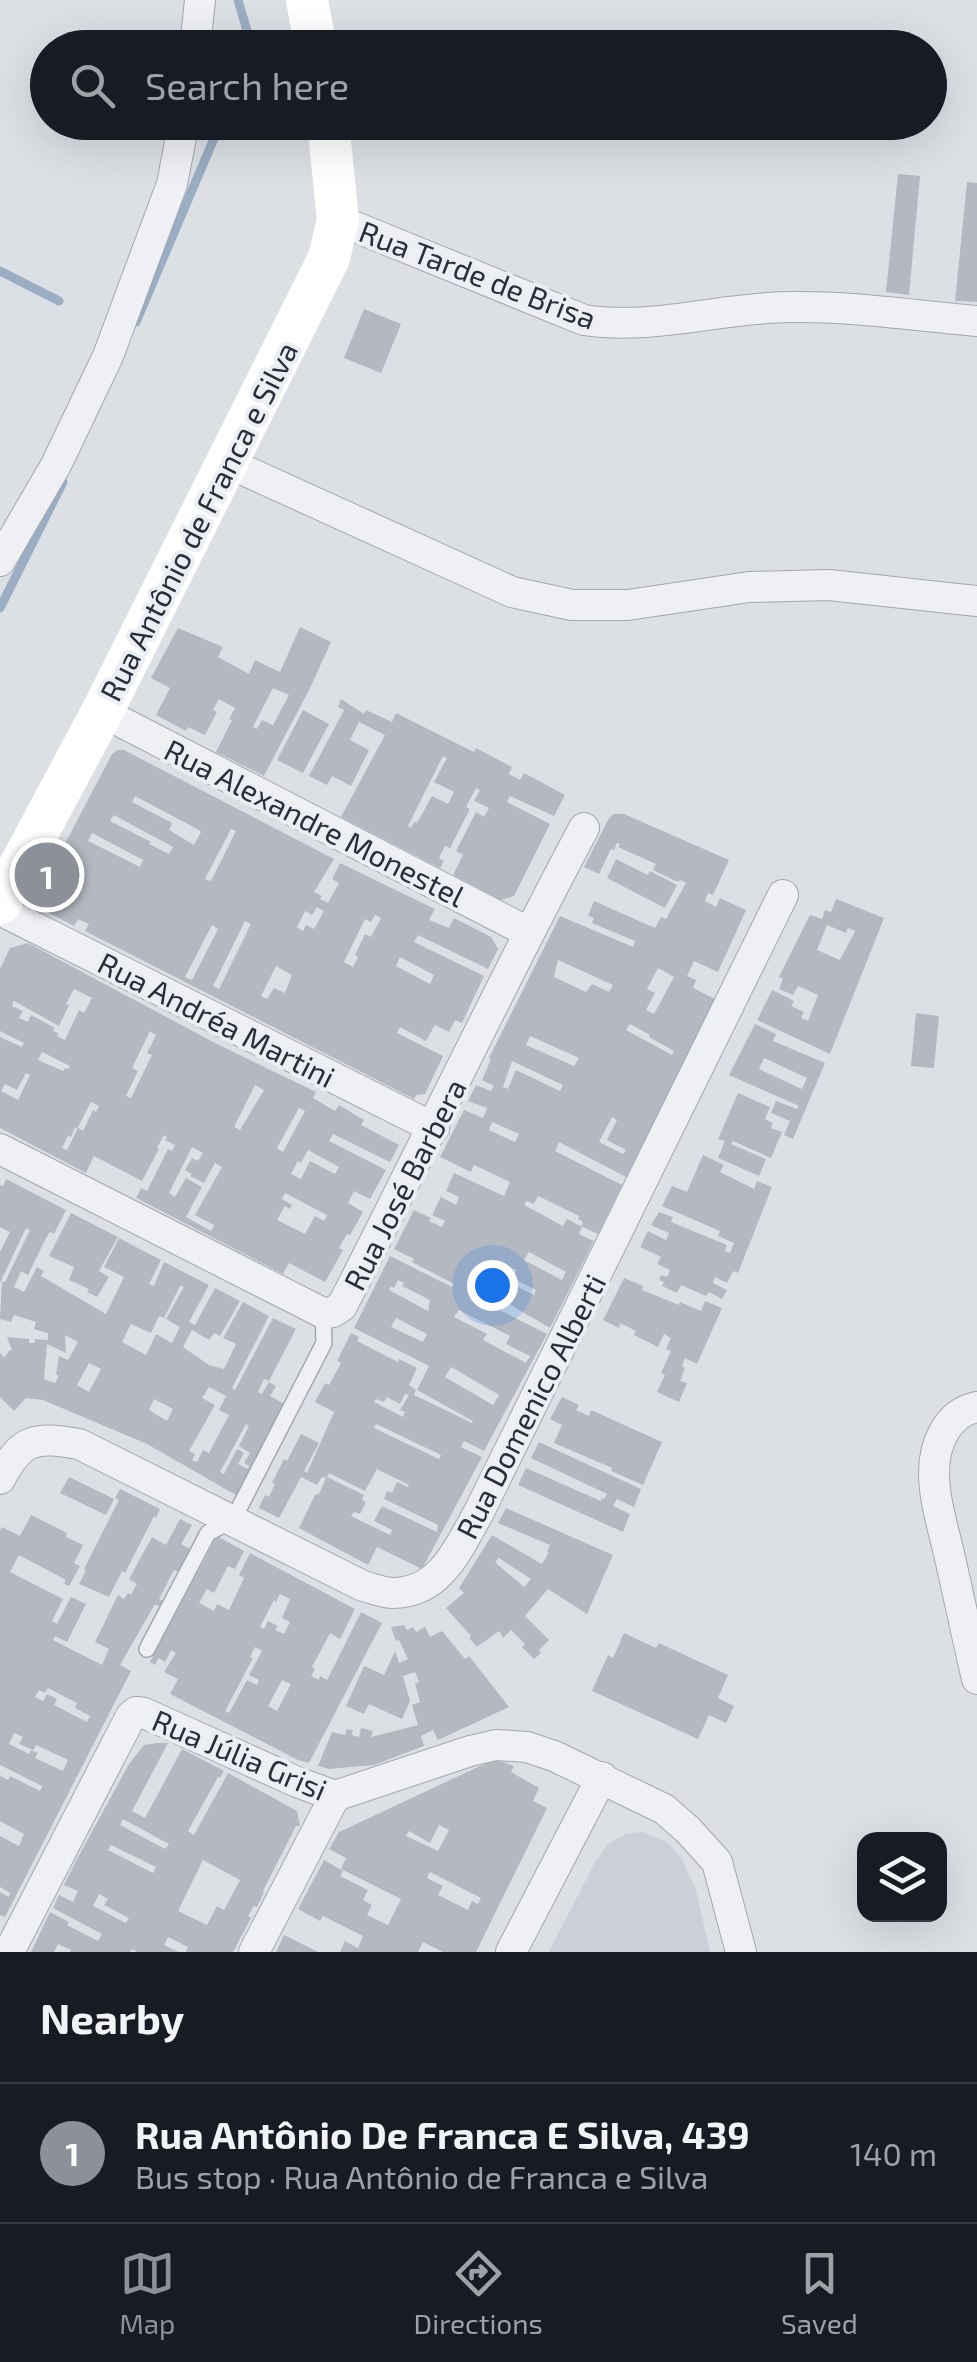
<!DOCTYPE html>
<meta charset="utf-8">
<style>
:root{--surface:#171b24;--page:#20242c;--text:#f1f3f6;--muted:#9ea1a6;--line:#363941;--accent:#8c9099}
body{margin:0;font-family:"Exo 2",sans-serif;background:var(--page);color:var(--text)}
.controls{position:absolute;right:30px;bottom:30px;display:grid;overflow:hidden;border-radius:20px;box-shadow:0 10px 40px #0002}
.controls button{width:90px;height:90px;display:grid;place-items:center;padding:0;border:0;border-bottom:2px solid var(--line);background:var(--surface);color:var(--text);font:50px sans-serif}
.you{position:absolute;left:492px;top:1285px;width:35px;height:35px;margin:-25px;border:8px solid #fff;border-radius:50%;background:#1a73e8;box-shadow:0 0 0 15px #1a73e833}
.badge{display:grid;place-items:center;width:65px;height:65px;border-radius:50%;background:var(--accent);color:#fff;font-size:32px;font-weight:700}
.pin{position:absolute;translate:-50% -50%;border:5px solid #fff;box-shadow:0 2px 10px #0006}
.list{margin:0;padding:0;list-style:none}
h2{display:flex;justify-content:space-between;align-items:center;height:130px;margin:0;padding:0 40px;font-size:42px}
h2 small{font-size:32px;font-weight:400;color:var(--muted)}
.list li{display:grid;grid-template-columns:65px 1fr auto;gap:30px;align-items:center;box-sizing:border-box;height:140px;padding:0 40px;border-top:2px solid var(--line)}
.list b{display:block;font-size:38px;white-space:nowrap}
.list p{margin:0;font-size:32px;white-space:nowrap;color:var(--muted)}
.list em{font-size:32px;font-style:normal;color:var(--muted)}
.icon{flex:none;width:55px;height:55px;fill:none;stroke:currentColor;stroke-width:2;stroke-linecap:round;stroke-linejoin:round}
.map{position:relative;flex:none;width:977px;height:1952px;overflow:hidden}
.search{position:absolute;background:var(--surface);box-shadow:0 10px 40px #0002;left:30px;right:30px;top:30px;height:110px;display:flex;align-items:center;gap:25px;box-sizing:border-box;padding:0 35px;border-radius:55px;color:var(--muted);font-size:38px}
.sheet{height:270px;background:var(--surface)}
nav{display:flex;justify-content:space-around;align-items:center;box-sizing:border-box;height:140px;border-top:2px solid var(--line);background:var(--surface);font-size:28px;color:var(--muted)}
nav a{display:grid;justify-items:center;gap:5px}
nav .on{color:var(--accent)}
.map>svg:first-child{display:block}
.built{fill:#cbcfd6}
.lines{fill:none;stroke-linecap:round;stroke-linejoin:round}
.stream{stroke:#9aadc2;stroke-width:9}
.building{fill:#b4b9c1;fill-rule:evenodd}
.lane-casing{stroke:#a2a7ae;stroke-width:18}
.street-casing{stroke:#a2a7ae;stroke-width:32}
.lane{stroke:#eff0f4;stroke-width:15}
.street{stroke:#eff0f4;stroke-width:30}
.secondary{stroke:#fff;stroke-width:42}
.labels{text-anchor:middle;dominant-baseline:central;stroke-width:8;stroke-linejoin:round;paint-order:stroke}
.street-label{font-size:30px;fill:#282e3a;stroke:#ebeef3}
</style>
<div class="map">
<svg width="977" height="1952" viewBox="0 0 977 1952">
<rect width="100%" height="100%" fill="#dce0e5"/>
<!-- built -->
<path class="built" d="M643,1832L667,1842L682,1859L696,1890L710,1952H549L594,1864L608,1844L626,1834Z"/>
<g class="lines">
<!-- stream -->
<g class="stream">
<path d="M238,0L252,48"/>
<path d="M0,271L59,301"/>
<path d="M136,322L221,122"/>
<path d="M0,608L63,482"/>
</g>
</g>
<!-- building -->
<g class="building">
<path d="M898,174L920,176L909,295L886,292Z"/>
<path d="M967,182L977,183V302L955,301Z"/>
<path d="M364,309L401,324L381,373L344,358Z"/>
<path d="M300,627L331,642L311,686L264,776L216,752L232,720L229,719L235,708L219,699L213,710L217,712L205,735L188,727L186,731L156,715L170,688L151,678L178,628L223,647L218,657L249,674L255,660L280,672ZM273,688L289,695L273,725L262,720L257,729L253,727Z"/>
<path d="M341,699L364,714L366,710L392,722L396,713L474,752L476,748L512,767L509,774L520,780L524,773L565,795L554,816L510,796L507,802L550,824L514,896L501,900L453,875L463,855L456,851L476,812L484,817L489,808L474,801L480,790L476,788L466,807L470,809L450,848L445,846L439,858L444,861L440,868L341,817L385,735L359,722L350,740L369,750L351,786L332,776L327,785L309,776L344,710L338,707ZM443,756L447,758L434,782L454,792L448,804L432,796L417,823L414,822L411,828L408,826Z"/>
<path d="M303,710L329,724L303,773L277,760Z"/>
<path d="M118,750H124L334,859L314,892L322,896L320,899L328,903L339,883L332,879L340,863L435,909L429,920L449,928L454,918L491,937L498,949L488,969L418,935L414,942L484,976L462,1023L455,1020L449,1032L435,1025L426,1041L400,1027L397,1033L443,1056L425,1094L416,1095L414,1099L85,931L89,924L78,919L74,926L43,910L37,897L112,754ZM135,796L199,830L201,832L194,845L169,830L172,823L132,802ZM114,815L173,847L169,854L149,844L151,842L110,821ZM231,829L236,831L211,881L205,879ZM92,833L143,860L140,867L88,841ZM317,907L324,911L314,929L306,925L303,931L297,927L305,911L312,915ZM375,915L381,918L371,937L365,934L355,955L358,957L353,967L344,962L365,919L371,922ZM245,921L251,924L219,989L213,986ZM212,925L218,929L192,980L185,977ZM400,957L434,975L430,984L396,966ZM276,966L292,975L285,993L274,988L267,999L261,996Z"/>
<path d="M614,814H624L729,860L713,895L708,893L705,901L716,907L720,898L746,910L718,972L694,961L687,976L696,980L693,988L717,1000L626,1177L559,1142L555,1151L622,1185L598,1234L581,1226L583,1222L578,1219L579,1216L538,1196L534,1204L527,1201L524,1205L563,1226L567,1219L582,1227L579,1234L594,1241L550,1328L485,1290L480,1300L547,1334L484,1451L464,1441L461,1447L482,1457L422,1569L377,1547L368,1565L299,1528L315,1495L319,1494L326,1478L322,1477L317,1485L301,1477L279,1518L259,1508L265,1495L269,1497L275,1484L272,1483L284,1459L287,1461L301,1434L319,1443L304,1471L307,1473L334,1412L315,1402L325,1383L329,1385L341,1363L337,1361L351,1333L359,1337L357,1341L398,1362L399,1359L417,1368L409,1385L416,1390L414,1395L472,1423L473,1421L417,1390L429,1366L354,1328L390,1256L452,1287L454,1284L412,1262L414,1259L394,1249L414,1210L431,1218L429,1221L442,1227L445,1221L432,1215L441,1197L456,1205L459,1197L446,1191L454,1173L504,1196L510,1182L474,1165L471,1172L440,1157L464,1110L483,1118L487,1108L468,1101L476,1085L491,1091L494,1086L482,1080L491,1059L489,1058L560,916L633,947L635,941L592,923L594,918L588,916L594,901L655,928L661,917L666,919L686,883L680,880L678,882L653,870L656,864L618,847L620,844L617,843L614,850L611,849L599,874L584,867L609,818ZM558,960L613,985L609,992L592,984L586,992L554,977ZM658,968L674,977L654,1014L646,1010L655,993L647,989ZM630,1024L650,1035L649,1037L674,1051L672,1055L626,1030ZM530,1036L579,1058L574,1066L526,1045ZM512,1061L563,1085L560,1091L516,1070L508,1089L503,1087ZM612,1117L617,1120L607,1140L626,1150L623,1154L599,1142ZM492,1122L519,1134L515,1142L489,1130ZM529,1252L566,1272L562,1280L524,1260ZM505,1267L517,1270L512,1278L536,1290L534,1295L499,1278ZM398,1280L404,1283L402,1286L430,1300L428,1311L389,1290L391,1286L394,1288ZM459,1310L510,1336L506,1344L530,1356L526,1363L483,1340L487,1334L454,1317ZM396,1318L427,1334L423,1342L391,1327ZM451,1367L499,1395L493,1405L445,1377ZM405,1394L409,1395L400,1410L405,1412L403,1417L374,1402L376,1399L384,1402L387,1397L400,1404ZM376,1424L441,1455L439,1459L374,1428ZM377,1469L409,1485L408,1487L397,1482L392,1493L387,1491L384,1499L438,1525L437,1532L382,1506L374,1521L392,1530L390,1535L351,1516L354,1512L360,1514L366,1502L362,1500L364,1495L327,1477L329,1473L365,1491Z"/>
<path d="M616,859L648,875L650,871L677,885L665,908L607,878Z"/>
<path d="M836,899L884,918L830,1054L757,1020L772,990L794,1001L791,1006L804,1012L801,1018L808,1021L818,995L798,986L793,995L779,989L783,979L779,977L810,915L822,919L825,910L831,912ZM827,925L846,933L848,928L855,931L840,960L817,950Z"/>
<path d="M28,943L215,1043L316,1092L313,1098L335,1111L339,1105L364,1120L361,1125L399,1145L390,1162L333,1134L329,1141L386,1170L370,1199L354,1191L348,1203L363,1212L350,1235L347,1234L339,1248L343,1250L325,1282L289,1263L283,1274L136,1198L141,1188L147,1191L168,1149L172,1151L175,1145L165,1140L167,1137L164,1135L157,1148L159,1149L142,1181L94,1156L86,1173L0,1128V1037L22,1047L24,1043L0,1031V969L10,948ZM74,989L92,998L84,1013L79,1010L65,1040L57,1036L58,1033L53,1031L55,1028L31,1015L28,1022L19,1018L23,1011L12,1006L14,1001L59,1026L69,1005L66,1004ZM150,1031L156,1035L147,1053L152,1055L131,1098L126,1096L138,1071L132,1068ZM42,1052L70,1066L68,1069L65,1068L63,1071L38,1060ZM26,1073L30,1075L18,1100L1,1091L5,1084L17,1090ZM255,1085L264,1090L240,1130L234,1127ZM91,1102L99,1106L96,1112L93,1110L83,1131L78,1128L67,1150L62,1148L68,1136L71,1137L75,1127L77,1129ZM299,1108L305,1111L283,1152L277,1148ZM192,1147L203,1153L198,1161L192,1158L185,1170L192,1174L190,1176L204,1183L215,1163L222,1167L195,1215L214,1225L211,1231L186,1217L202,1187L186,1178L175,1197L169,1193ZM308,1150L339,1167L335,1174L310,1161L301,1179L291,1174L298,1161L301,1163ZM285,1193L327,1215L324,1221L315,1216L305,1234L277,1220L285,1206L290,1209L292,1205L282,1199Z"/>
<path d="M916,1013L939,1016L934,1068L911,1066Z"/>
<path d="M755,1024L776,1034L773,1041L825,1063L793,1139L784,1135L790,1121L771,1113L776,1101L797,1109L799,1106L729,1075ZM764,1058L807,1078L802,1089L759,1069Z"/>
<path d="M738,1093L770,1107L765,1119L773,1123L771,1128L782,1132L771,1158L733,1141L731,1144L766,1159L759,1176L718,1158L725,1141L718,1139Z"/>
<path d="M703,1155L724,1165L720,1172L754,1189L757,1181L772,1187L738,1273L733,1271L727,1283L715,1277L713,1283L727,1290L722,1299L709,1292L706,1296L681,1285L677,1293L662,1286L664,1282L659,1280L661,1275L667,1277L670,1270L657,1264L661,1257L640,1247L648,1231L666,1240L669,1233L651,1225L659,1212L673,1217L671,1222L727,1245L725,1251L730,1253L734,1243L718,1236L720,1231L662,1206L672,1186L687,1192Z"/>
<path d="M6,1179L66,1210L54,1234L50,1232L46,1238L28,1275L21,1271L14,1287L24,1292L37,1267L44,1271L41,1276L106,1314L124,1277L104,1267L119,1238L161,1260L149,1284L154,1286L164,1262L209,1285L189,1322L195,1325L215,1288L240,1301L220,1336L214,1333L209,1340L192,1330L183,1347L209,1365L224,1369L236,1344L223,1338L243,1302L269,1316L232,1388L235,1390L273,1318L296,1329L269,1381L264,1379L258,1392L262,1394L269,1382L276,1386L270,1396L290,1407L241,1498L147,1444L43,1400L26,1398L14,1411L0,1397V1353L4,1358L9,1351L12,1350L7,1337L29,1339V1343H35V1339L48,1340V1333L34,1329L36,1322L14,1315L11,1322L0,1319L2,1281L5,1282L30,1230L26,1228L0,1283V1252L10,1232L0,1227V1185L3,1186ZM180,1286L184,1287L166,1319L180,1327L172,1343L156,1334L146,1355L122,1342L131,1324L151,1333L159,1316L164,1318ZM65,1335L78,1342L68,1360L59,1356L56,1374L59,1376L55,1383L44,1379L47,1344L66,1353ZM89,1363L101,1369L89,1392L77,1385ZM209,1387L226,1396L219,1410L229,1415L209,1453L203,1450L197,1462L192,1460L195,1454L189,1451L215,1405L202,1398ZM154,1399L173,1409L167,1421L149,1410ZM246,1424L249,1426L239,1446L250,1453L244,1463L249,1466L248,1469L238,1464L244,1453L237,1449L224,1474L220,1472Z"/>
<path d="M71,1213L118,1237L99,1271L109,1277L97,1297L87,1292L89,1289L69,1280L74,1267L49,1256Z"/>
<path d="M624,1278L643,1286L642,1290L679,1305L680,1302L701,1311L705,1301L722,1308L697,1364L685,1358L682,1366L685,1368L680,1381L687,1383L679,1402L657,1392L665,1375L661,1373L671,1351L666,1349L671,1338L664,1334L658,1347L634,1335L636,1331L620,1323L619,1328L603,1320Z"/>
<path d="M562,1397L579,1405L576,1410L589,1416L591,1410L662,1442L643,1485L611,1471L612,1468L554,1443L562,1425L550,1419Z"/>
<path d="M539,1442L641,1489L634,1507L617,1499L613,1506L630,1514L623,1532L518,1485L526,1468L601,1501L602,1498L604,1499L607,1494L531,1458Z"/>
<path d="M69,1477L114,1499L106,1515L60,1493Z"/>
<path d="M120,1489L160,1509L156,1518L154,1516L125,1573L122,1571L109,1597L79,1584L86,1570L84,1569L119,1500L115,1498Z"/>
<path d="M506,1508L613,1555L587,1614L548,1589L525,1616L549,1640L539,1650L541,1653L534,1659L522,1647L525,1644L511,1630L503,1638L499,1631L477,1647L469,1638L471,1636L446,1608L464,1593L459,1588L492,1535L542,1564L549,1552H547L550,1545L498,1523ZM499,1558L531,1579L524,1587L495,1562Z"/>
<path d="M31,1515L67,1533L66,1537L83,1545L74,1563L80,1566L69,1586L64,1584L66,1580L19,1555L10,1572L63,1599L52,1621L57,1624L71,1597L86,1604L67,1642L55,1636L53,1640L102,1665L109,1649L95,1642L118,1595L124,1599L128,1593L131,1595L137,1584L129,1579L152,1537L166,1545L180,1519L192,1525L181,1544L193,1551L181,1573L174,1570L159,1599L166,1603L163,1608L155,1604L120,1665L131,1671L5,1917L0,1915V1892L9,1897L10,1893L0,1887V1836L19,1846L24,1834L0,1821V1776L8,1780L10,1776L40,1791L42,1786L0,1765V1531L2,1527L20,1536ZM48,1688L77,1703L75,1708L90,1716L87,1722L54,1705L57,1699L47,1694L43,1701L35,1697L39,1690L45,1693ZM14,1733L23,1737L19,1744L33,1750L36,1745L68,1760L63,1771L35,1758L38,1753L31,1750L29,1754L9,1744Z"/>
<path d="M217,1536L244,1551L235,1569L228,1566L214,1593L207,1589L199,1603L214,1611L217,1604L229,1610L244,1578L239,1575L250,1553L355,1609L340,1639L330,1633L327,1639L312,1667L315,1669L311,1676L319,1680L320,1676L327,1680L361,1612L382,1623L309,1763L298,1760L170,1694L178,1679L164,1672L176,1653L171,1650L165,1662L159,1658L155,1665L150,1662ZM280,1594L290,1599L282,1618L290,1622L284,1634L275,1630L278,1626L268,1621L264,1629L260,1627L274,1600L276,1602ZM255,1647L262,1651L249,1675L259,1680L257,1685L247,1680L229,1713L225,1711L253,1658L250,1657ZM282,1680L291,1684L277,1711L268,1706Z"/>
<path d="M404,1625L407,1630L413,1627L416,1632L425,1627L430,1637L442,1631L465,1659L469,1656L509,1707L438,1740L433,1730L421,1736L424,1746L374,1765L329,1769L318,1766L332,1732L345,1735L347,1729L353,1730L352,1735L359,1737L361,1728L373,1731L371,1737L418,1725L412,1705L420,1702L415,1684L419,1682L415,1672L403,1676L410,1701L402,1719L369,1704L364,1714L346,1706L364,1666L384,1675L395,1651L399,1663L408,1659L399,1640L396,1641L391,1627Z"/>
<path d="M624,1633L656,1648L659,1643L728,1675L718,1698L734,1706L726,1723L709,1715L698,1739L592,1691L608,1655L613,1658Z"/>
<path d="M157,1743H168L132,1811L145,1818L182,1749L224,1771L220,1778L218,1777L188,1831L194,1835L228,1773L297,1811L300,1826H296L263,1891L264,1892L257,1907L254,1906L248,1916L251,1918L233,1952H186L188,1947L168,1937L164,1945L179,1952H137L132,1949L130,1952H70L71,1950L58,1944L54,1952H31L50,1912L69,1922L67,1925L98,1941L102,1934L53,1908L59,1895L73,1902L78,1891L64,1885L77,1859L129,1764L144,1745ZM123,1819L169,1844L165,1849L120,1825ZM111,1845L156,1867L153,1873L108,1850ZM203,1860L240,1880L224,1910L217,1906L207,1925L178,1911ZM99,1894L108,1899L104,1905L129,1918L126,1923L93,1906Z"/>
<path d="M495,1759L514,1766L511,1772L539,1788L533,1801L547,1808L476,1952H443L423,1942L418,1952H340L345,1941L358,1948L363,1936L323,1916L320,1921L298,1909L324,1860L343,1871L340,1876L368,1890L363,1900L372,1905L367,1915L388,1925L401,1899L341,1869L346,1858L329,1849L339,1832ZM439,1825L449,1830L438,1851L406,1836L409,1831L430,1843ZM430,1872L481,1898L478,1904L472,1901L468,1910L438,1895L443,1886L427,1878Z"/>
<path d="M284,1935L318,1952H276Z"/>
</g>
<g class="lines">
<defs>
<path id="lane" d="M147,1649L208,1533L233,1520L324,1343L323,1313"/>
<g id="street">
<path d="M195,48L200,0"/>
<path d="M338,220L584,320C653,331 722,307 792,307C853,306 916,316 977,321"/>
<path d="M226,462L512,592L572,605H628L749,587L829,585L977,601"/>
<path d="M0,561L56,465L108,356L172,184L184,122"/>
<path d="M102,712L528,932"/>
<path d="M0,910L434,1128"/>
<path d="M0,1149L323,1313L333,1312L342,1306C424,1147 500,985 584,828"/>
<path d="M977,1407C947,1413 934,1444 934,1473C934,1498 942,1525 948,1549C958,1593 967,1636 977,1679"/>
<path d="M0,1479C22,1437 35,1437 79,1444L363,1586C372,1588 383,1593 393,1593C441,1593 459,1547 479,1512L783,895"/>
<path d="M9,1952L131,1716L136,1712L144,1713L297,1782L335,1796L470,1751L496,1745L527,1747L554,1756L664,1809L688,1830L717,1862L741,1952"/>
<path d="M254,1952L335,1796"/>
<path d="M511,1952L602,1777"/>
</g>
</defs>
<!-- lane casing -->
<use href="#lane" class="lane-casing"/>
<!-- street casing -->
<use href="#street" class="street-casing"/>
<!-- lane -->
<use href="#lane" class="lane"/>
<!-- street -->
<use href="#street" class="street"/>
<!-- secondary -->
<g class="secondary">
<path d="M307,0L316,48"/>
<path d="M0,903L102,712L329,258L338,220L328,122"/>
</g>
</g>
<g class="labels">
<!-- street labels -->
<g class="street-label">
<text transform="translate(478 274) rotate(21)">Rua Tarde de Brisa</text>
<text transform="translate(198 521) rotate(-63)">Rua Antônio de Franca e Silva</text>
<text transform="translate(315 822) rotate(27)">Rua Alexandre Monestel</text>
<text transform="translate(217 1019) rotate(27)">Rua Andréa Martini</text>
<text transform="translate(404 1184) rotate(-63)">Rua José Barbera</text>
<text transform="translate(530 1406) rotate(-63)">Rua Domenico Alberti</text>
<text transform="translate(240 1754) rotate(23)">Rua Júlia Grisi</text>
</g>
</g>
</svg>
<div class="controls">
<button><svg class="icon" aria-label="layers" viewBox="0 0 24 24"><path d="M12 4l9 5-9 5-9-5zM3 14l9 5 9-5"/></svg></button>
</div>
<div class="you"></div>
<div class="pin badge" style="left:47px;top:875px">1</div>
<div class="search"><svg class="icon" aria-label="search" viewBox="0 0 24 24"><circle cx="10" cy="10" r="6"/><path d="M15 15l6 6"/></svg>Search here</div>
</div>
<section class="sheet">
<h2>Nearby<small></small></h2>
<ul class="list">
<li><span class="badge">1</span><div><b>Rua Antônio De Franca E Silva, 439</b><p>Bus stop · Rua Antônio de Franca e Silva</p></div><em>140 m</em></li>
</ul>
</section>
<nav>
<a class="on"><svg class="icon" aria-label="map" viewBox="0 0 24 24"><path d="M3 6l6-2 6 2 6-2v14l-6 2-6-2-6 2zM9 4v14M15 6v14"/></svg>Map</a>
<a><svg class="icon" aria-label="directions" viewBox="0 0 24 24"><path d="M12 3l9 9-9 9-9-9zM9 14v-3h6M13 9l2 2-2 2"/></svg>Directions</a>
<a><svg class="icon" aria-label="saved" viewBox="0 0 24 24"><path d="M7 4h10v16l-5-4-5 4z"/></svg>Saved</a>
</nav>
